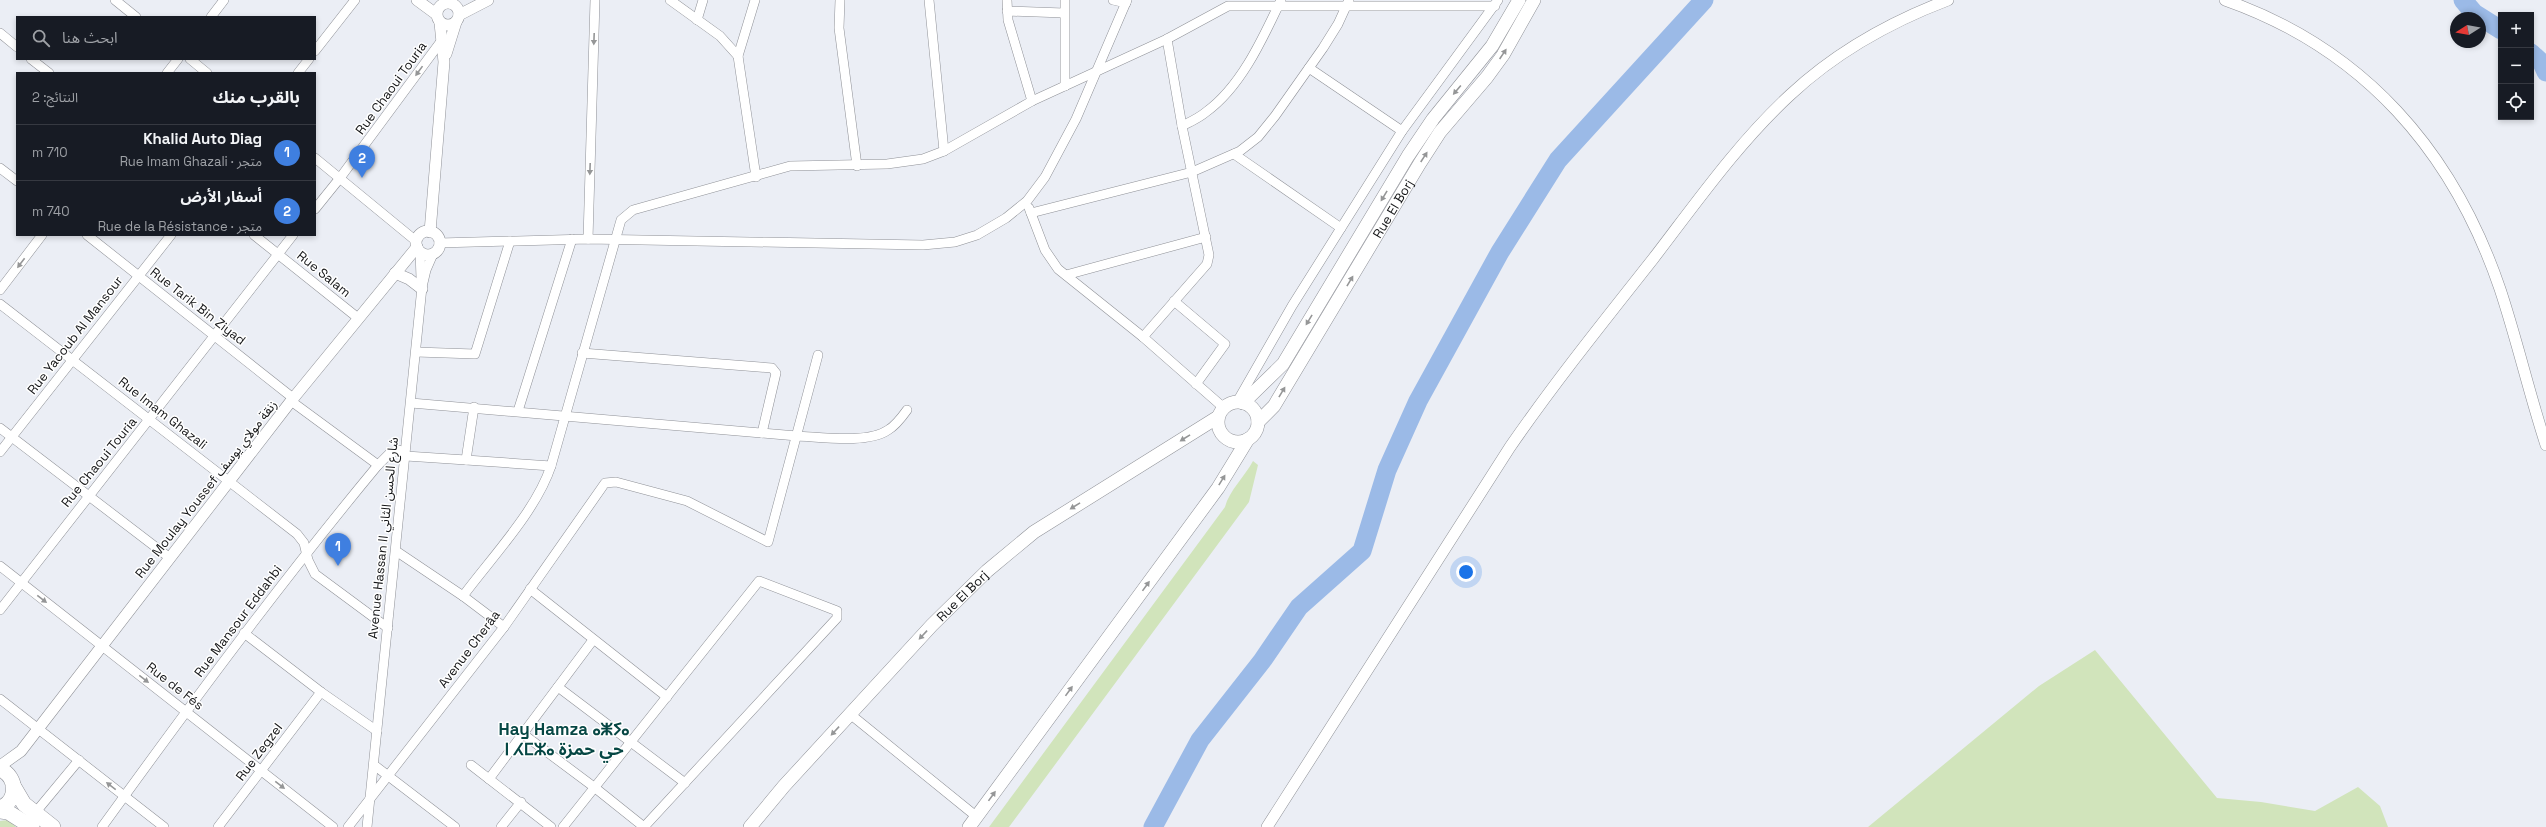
<!DOCTYPE html>
<html lang="ar">
<meta charset="utf-8">
<style>
:root{--surface:#171b24;--page:#242831;--text:#f1f3f6;--muted:#9ea1a6;--line:#363941;--accent:#2e7772}
body{margin:0;font-family:"Space Grotesk","Noto Sans Arabic","Noto Sans Tifinagh",sans-serif;background:var(--page);color:var(--text);direction:rtl}
.controls{position:absolute;right:12px;top:12px;display:grid;overflow:hidden;border-radius:0px;box-shadow:0 2px 6px #0003}
.controls button{width:36px;height:36px;display:grid;place-items:center;padding:0;border:0;border-bottom:1px solid var(--line);background:var(--surface);color:var(--text);font:20px sans-serif}
.compass{position:absolute;left:2450px;top:12px;width:36px;height:36px;border-radius:50%;background:var(--surface);box-shadow:0 2px 6px #0003;rotate:259deg}
.you{position:absolute;left:1466px;top:572px;width:14px;height:14px;margin:-10px;border:3px solid #fff;border-radius:50%;background:#1a73e8;box-shadow:0 0 0 6px #1a73e833}
.badge{display:grid;place-items:center;width:26px;height:26px;border-radius:50%;background:var(--accent);color:#fff;font-size:13px;font-weight:700}
.pin{position:absolute;translate:-50% -33px;filter:drop-shadow(0 1px 2px #0008)}
.pin::after{content:'';position:absolute;top:21px;width:14px;height:12px;background:inherit;clip-path:polygon(0 0,100% 0,50% 100%)}
.list{margin:0;padding:0;list-style:none}
h2{display:flex;justify-content:space-between;align-items:center;height:52px;margin:0;padding:0 16px;font-size:17px}
h2 small{font-size:13px;font-weight:400;color:var(--muted)}
.list li{display:grid;grid-template-columns:26px 1fr auto;gap:12px;align-items:center;box-sizing:border-box;height:56px;padding:0 16px;border-top:1px solid var(--line)}
.list b{display:block;font-size:15px;white-space:nowrap}
.list p{margin:0;font-size:13px;white-space:nowrap;color:var(--muted)}
.list em{font-size:13px;font-style:normal;color:var(--muted)}
.icon{flex:none;width:22px;height:22px;fill:none;stroke:currentColor;stroke-width:2;stroke-linecap:round;stroke-linejoin:round}
.map{position:relative;flex:none;width:2546px;height:827px;overflow:hidden;direction:ltr}
.search{position:absolute;background:var(--surface);box-shadow:0 2px 6px #0003;left:16px;top:16px;width:300px;height:44px;display:flex;align-items:center;gap:10px;box-sizing:border-box;padding:0 14px;border-radius:0px;color:var(--muted);font-size:15px}
.panel{position:absolute;background:var(--surface);box-shadow:0 2px 6px #0003;left:16px;top:72px;width:300px;height:164px;border-radius:0px;direction:rtl}
.map>svg:first-child{display:block}
.green{fill:#d1e4bb}
.lines{fill:none;stroke-linecap:round;stroke-linejoin:round}
.river{stroke:#9bbae7;stroke-width:19}
.minor-casing{stroke:#8f9197;stroke-width:10}
.tertiary-casing{stroke:#8f9197;stroke-width:12}
.secondary-casing{stroke:#8f9197;stroke-width:14}
.trunk-casing{stroke:#8f9197;stroke-width:16}
.minor{stroke:#fff;stroke-width:9}
.tertiary{stroke:#fff;stroke-width:11}
.secondary{stroke:#fff;stroke-width:13}
.trunk{stroke:#fff;stroke-width:15}
.oneway{fill:#959697}
.labels{text-anchor:middle;dominant-baseline:central;stroke-width:3;stroke-linejoin:round;paint-order:stroke}
.street-label{font-size:13px;fill:#141517;stroke:#fff}
.district-label{font-size:17px;font-weight:bold;fill:#064744;stroke:#fff}
</style>
<div class="map">
<svg width="2546" height="827" viewBox="0 0 2546 827">
<rect width="100%" height="100%" fill="#ebeef5"/>
<!-- green -->
<g class="green">
<path d="M1253,461L1258,465L1249,502L1009,827H989L1225,507C1229,491 1245,476 1253,461Z"/>
<path d="M2095,650L2217,798L2261,802L2315,811L2358,787L2380,806L2388,827H1868L2039,686Z"/>
<path d="M8,820L16,827H0V821Z"/>
</g>
<g class="lines">
<!-- river -->
<g class="river">
<path d="M2463,0L2474,13L2501,30"/>
<path d="M2531,53L2542,63L2546,72"/>
<path d="M1153,827L1200,740L1262,661L1299,607L1362,551L1387,470L1418,401L1500,252L1558,160L1704,0"/>
</g>
<defs>
<g id="minor">
<path d="M115,0L136,17"/>
<path d="M670,0L720,36L738,56"/>
<path d="M755,0L738,56L756,177"/>
<path d="M840,0L839,28L857,166"/>
<path d="M929,0L944,151"/>
<path d="M1007,0L1008,20L1032,101"/>
<path d="M1065,0V86"/>
<path d="M1113,0L1126,3"/>
<path d="M1007,11L1064,13"/>
<path d="M211,17L224,0"/>
<path d="M697,20L703,0"/>
<path d="M0,33L17,47"/>
<path d="M315,51L355,0"/>
<path d="M31,59L49,73"/>
<path d="M190,59L207,73"/>
<path d="M1309,68L1402,131"/>
<path d="M167,73L178,59"/>
<path d="M298,73L309,59"/>
<path d="M1182,126C1190,122 1199,118 1206,112C1241,87 1263,38 1281,0"/>
<path d="M1234,154L1341,228"/>
<path d="M315,158L416,241"/>
<path d="M0,168L17,181"/>
<path d="M1029,208L1045,250L1058,269L1143,337L1224,408"/>
<path d="M315,209L340,178L442,40"/>
<path d="M1031,213L1192,172L1240,151L1258,137L1275,116L1323,48L1338,24L1349,0"/>
<path d="M87,235L293,398"/>
<path d="M254,235L358,318"/>
<path d="M588,239L595,0"/>
<path d="M439,243L588,239L923,245L955,242L977,235L1006,218L1027,201L1045,177L1076,119L1127,0"/>
<path d="M420,251L421,278"/>
<path d="M1066,275L1206,237"/>
<path d="M0,290L42,235"/>
<path d="M1174,301L1225,344L1196,384"/>
<path d="M0,304L297,534L304,543L308,560L315,574L388,628"/>
<path d="M1143,337L1207,264L1209,255L1182,126L1167,39"/>
<path d="M416,352L475,354L510,241"/>
<path d="M582,353L772,368L776,373L762,433"/>
<path d="M291,401L378,465"/>
<path d="M1237,402L1292,306L1402,131L1498,0"/>
<path d="M411,403L797,436C821,437 868,444 888,430C895,426 902,417 907,410"/>
<path d="M518,411L572,239"/>
<path d="M0,428L170,558"/>
<path d="M0,452L171,235"/>
<path d="M466,460L551,466"/>
<path d="M396,551L463,596C492,557 536,511 551,466L621,220L633,210L790,166L887,164L923,159L944,151L1032,101L1167,39L1228,6H1495"/>
<path d="M0,566L333,827"/>
<path d="M530,589L667,697"/>
<path d="M463,596L504,627"/>
<path d="M0,610L293,235"/>
<path d="M244,633L321,692L377,731"/>
<path d="M558,687L685,783"/>
<path d="M0,699L164,827"/>
<path d="M850,714L977,817"/>
<path d="M523,734L594,787L644,827"/>
<path d="M374,765L455,827"/>
<path d="M471,765L551,827"/>
<path d="M489,779L593,640"/>
<path d="M35,813L79,760"/>
<path d="M102,827C191,704 281,582 378,465L390,453L399,450L406,456L466,460L474,407"/>
<path d="M218,827L321,692"/>
<path d="M348,827L504,627L605,483L616,482L687,501L768,542L818,355"/>
<path d="M367,827L422,287L426,270L433,254"/>
<path d="M501,827L521,802"/>
<path d="M563,827L759,581L837,611V618L644,827"/>
</g>
<g id="tertiary">
<path d="M417,0L436,14"/>
<path d="M2225,0C2364,49 2453,151 2500,289C2517,340 2529,393 2546,445"/>
<circle cx="448" cy="14" r="11"/>
<path d="M459,15L488,0"/>
<path d="M446,54L456,22"/>
<circle cx="428" cy="243" r="12"/>
<path d="M430,232L444,62L440,23"/>
<path d="M395,273L409,279L422,289"/>
<path d="M0,766L21,751L291,401L417,247"/>
<path d="M1267,827L1510,447C1555,382 1604,321 1653,259C1696,203 1738,143 1790,95C1836,52 1890,22 1948,0"/>
</g>
<g id="secondary">
<circle cx="1238" cy="422" r="20"/>
<path d="M1243,403L1283,364L1408,156L1433,119L1492,46L1519,0"/>
<path id="s1" d="M1258,422L1274,406L1420,163L1440,132L1487,77L1503,55L1534,0"/>
<path id="s2" d="M750,827L784,786L932,625L987,571L1034,532L1218,417"/>
<path d="M969,827L1218,488L1248,439"/>
</g>
<g id="trunk">
<path d="M0,769C18,777 18,801 0,808"/>
<path d="M14,787L24,804L53,827"/>
<path d="M0,811L8,812L32,827"/>
</g>
</defs>
<!-- minor casing -->
<use href="#minor" class="minor-casing"/>
<!-- tertiary casing -->
<use href="#tertiary" class="tertiary-casing"/>
<!-- secondary casing -->
<use href="#secondary" class="secondary-casing"/>
<!-- trunk casing -->
<use href="#trunk" class="trunk-casing"/>
<!-- minor -->
<use href="#minor" class="minor"/>
<!-- tertiary -->
<use href="#tertiary" class="tertiary"/>
<!-- secondary -->
<use href="#secondary" class="secondary"/>
<!-- trunk -->
<use href="#trunk" class="trunk"/>
</g>
<!-- one-way arrows -->
<defs><path id="oneway-solid" d="M-6-.8H1V-3.2L6.5 0L1 3.2V.8H-6Z"/></defs>
<g class="oneway">
<use href="#oneway-solid" transform="translate(594 39) rotate(92)"/>
<use href="#oneway-solid" transform="translate(1503 54) rotate(-56)"/>
<use href="#oneway-solid" transform="translate(419 71) rotate(126)"/>
<use href="#oneway-solid" transform="translate(1457 90) rotate(130)"/>
<use href="#oneway-solid" transform="translate(1424 157) rotate(-57)"/>
<use href="#oneway-solid" transform="translate(590 169) rotate(92)"/>
<use href="#oneway-solid" transform="translate(1384 196) rotate(121)"/>
<use href="#oneway-solid" transform="translate(21 263) rotate(127)"/>
<use href="#oneway-solid" transform="translate(1350 281) rotate(-59)"/>
<use href="#oneway-solid" transform="translate(1309 320) rotate(121)"/>
<use href="#oneway-solid" transform="translate(1282 392) rotate(-59)"/>
<use href="#oneway-solid" transform="translate(1185 438) rotate(148)"/>
<use href="#oneway-solid" transform="translate(1222 480) rotate(-58)"/>
<use href="#oneway-solid" transform="translate(1075 506) rotate(148)"/>
<use href="#oneway-solid" transform="translate(1146 586) rotate(-54)"/>
<use href="#oneway-solid" transform="translate(42 599) rotate(38)"/>
<use href="#oneway-solid" transform="translate(923 635) rotate(133)"/>
<use href="#oneway-solid" transform="translate(144 679) rotate(38)"/>
<use href="#oneway-solid" transform="translate(1069 691) rotate(-54)"/>
<use href="#oneway-solid" transform="translate(835 731) rotate(133)"/>
<use href="#oneway-solid" transform="translate(280 785) rotate(38)"/>
<use href="#oneway-solid" transform="translate(111 786) rotate(-142)"/>
<use href="#oneway-solid" transform="translate(992 796) rotate(-54)"/>
</g>
<g class="labels">
<!-- street labels -->
<g class="street-label">
<text transform="translate(391 88) rotate(-54)">Rue Chaoui Touria</text>
<text stroke="none"><textPath href="#s1" startOffset="253">Rue El Borj</textPath></text>
<text transform="translate(324 274) rotate(39)">Rue Salam</text>
<text transform="translate(198 306) rotate(38)">Rue Tarik Bin Ziyad</text>
<text transform="translate(75 335) rotate(-52)">Rue Yacoub Al Mansour</text>
<text transform="translate(163 413) rotate(38)">Rue Imam Ghazali</text>
<text transform="translate(99 462) rotate(-51)">Rue Chaoui Touria</text>
<text transform="translate(206 489) rotate(-52)">Rue Moulay Youssef زنقة مولاي يوسف</text>
<text transform="translate(383 538) rotate(-84)">Avenue Hassan II شارع الحسن الثاني</text>
<text stroke="none"><textPath href="#s2" startOffset="314">Rue El Borj</textPath></text>
<text transform="translate(238 621) rotate(-53)">Rue Mansour Eddahbi</text>
<text transform="translate(469 649) rotate(-53)">Avenue Cherâa</text>
<text transform="translate(175 686) rotate(38)">Rue de Fés</text>
<text transform="translate(259 752) rotate(-53)">Rue Zegzel</text>
</g>
<!-- district labels -->
<g class="district-label">
<text x="564" y="729">Hay Hamza ⴰⵥⵢⴰ<tspan x="564" dy="20">ⵏ ⵃⵎⵣⴰ حي حمزة</tspan></text>
</g>
</g>
</svg>
<div class="controls">
<button>+</button>
<button>−</button>
<button><svg class="icon" aria-label="locate" viewBox="0 0 24 24"><circle cx="12" cy="12" r="6"/><path d="M12 2v4M12 18v4M2 12h4M18 12h4"/></svg></button>
</div>
<svg class="compass" viewBox="-18 -18 36 36"><path d="M0-13l5 13h-10z" fill="#e53935"/><path d="M0 13l5-13h-10z" fill="#9ea1a6"/></svg>
<div class="you"></div>
<div class="pin badge" style="left:338px;top:566px;background:#3f7fe0">1</div>
<div class="pin badge" style="left:362px;top:178px;background:#3f7fe0">2</div>
<div class="search"><svg class="icon" aria-label="search" viewBox="0 0 24 24"><circle cx="10" cy="10" r="6"/><path d="M15 15l6 6"/></svg>ابحث هنا</div>
<section class="panel">
<h2>بالقرب منك<small>النتائج: 2</small></h2>
<ul class="list">
<li><span class="badge" style="background:#3f7fe0">1</span><div><b>Khalid Auto Diag</b><p>متجر · Rue Imam Ghazali</p></div><em>710 m</em></li>
<li><span class="badge" style="background:#3f7fe0">2</span><div><b>أسفار الأرض</b><p>متجر · Rue de la Résistance</p></div><em>740 m</em></li>
</ul>
</section>
</div>
